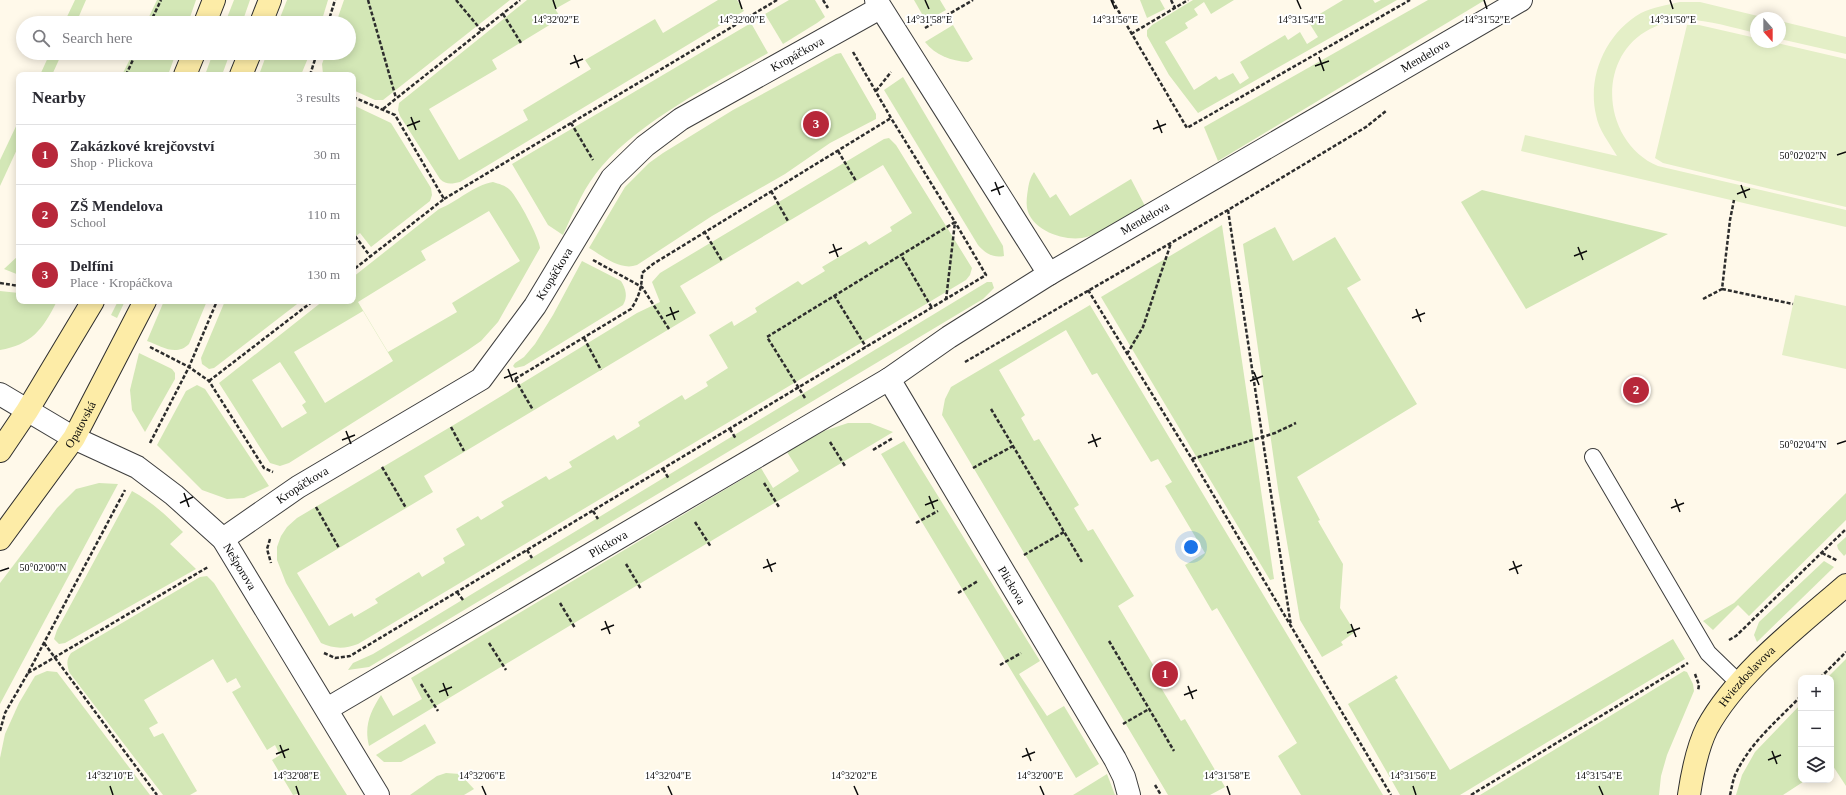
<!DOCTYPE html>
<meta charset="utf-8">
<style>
:root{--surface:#fff;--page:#f2f2f3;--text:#2b2b33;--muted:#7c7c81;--line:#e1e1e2;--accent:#b7283a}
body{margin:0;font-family:"Times New Roman",serif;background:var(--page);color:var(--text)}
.controls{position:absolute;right:12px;bottom:12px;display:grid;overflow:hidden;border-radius:8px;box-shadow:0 2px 10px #0003}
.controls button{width:36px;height:36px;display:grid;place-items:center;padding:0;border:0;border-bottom:1px solid var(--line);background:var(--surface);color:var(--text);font:20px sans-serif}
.compass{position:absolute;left:1750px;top:12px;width:36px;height:36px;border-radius:50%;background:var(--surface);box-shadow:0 2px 10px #0003;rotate:159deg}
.you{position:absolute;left:1191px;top:547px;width:14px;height:14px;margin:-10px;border:3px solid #fff;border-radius:50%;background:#1a73e8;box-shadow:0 0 0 6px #1a73e833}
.badge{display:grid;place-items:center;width:26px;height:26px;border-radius:50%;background:var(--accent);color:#fff;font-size:13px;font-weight:700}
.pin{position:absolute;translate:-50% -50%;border:2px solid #fff;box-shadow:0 1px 4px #0006}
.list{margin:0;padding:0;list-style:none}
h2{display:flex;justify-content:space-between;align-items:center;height:52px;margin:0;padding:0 16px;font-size:17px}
h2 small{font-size:13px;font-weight:400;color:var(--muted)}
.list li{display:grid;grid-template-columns:26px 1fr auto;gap:12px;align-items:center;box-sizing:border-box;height:60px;padding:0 16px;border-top:1px solid var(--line)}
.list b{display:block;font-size:15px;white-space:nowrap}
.list p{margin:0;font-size:13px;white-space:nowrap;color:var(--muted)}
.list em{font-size:13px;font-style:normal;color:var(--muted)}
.icon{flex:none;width:22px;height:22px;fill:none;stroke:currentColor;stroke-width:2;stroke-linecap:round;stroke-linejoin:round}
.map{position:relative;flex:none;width:1846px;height:795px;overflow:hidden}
.search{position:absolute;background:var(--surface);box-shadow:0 2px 10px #0003;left:16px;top:16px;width:340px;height:44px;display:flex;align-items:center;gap:10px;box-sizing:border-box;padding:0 14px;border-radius:22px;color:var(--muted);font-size:15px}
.panel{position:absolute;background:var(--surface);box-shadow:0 2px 10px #0003;left:16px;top:72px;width:340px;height:232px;border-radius:8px}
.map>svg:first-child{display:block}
.green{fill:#d3e7b6;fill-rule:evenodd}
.pitch{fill:#e4efc7}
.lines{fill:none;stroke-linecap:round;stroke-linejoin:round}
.lane-casing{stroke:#3e3e3e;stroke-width:18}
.street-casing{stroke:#3e3e3e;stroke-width:24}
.secondary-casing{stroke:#2d2d2d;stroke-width:24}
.path{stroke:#2d2d2d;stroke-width:2.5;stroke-dasharray:4 2;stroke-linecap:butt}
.lane{stroke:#fff;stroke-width:16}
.street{stroke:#fff;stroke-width:22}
.secondary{stroke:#fdeca7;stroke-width:22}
.ticks{fill:none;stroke:#0b0b0b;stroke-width:1.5}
.labels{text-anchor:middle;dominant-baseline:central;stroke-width:4;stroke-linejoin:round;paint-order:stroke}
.street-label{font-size:12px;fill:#0b0b0b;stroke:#fff}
.ticks-label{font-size:10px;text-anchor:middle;fill:#0b0b0b;stroke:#fff;stroke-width:4;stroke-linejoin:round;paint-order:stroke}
</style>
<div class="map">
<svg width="1846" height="795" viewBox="0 0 1846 795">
<rect width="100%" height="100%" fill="#fff9ea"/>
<!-- green -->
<g class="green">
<path d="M75,0H86L76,23H64Z"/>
<path d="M157,0H196L188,23H146Z"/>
<path d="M234,0H250L242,23H225Z"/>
<path d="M287,0H328L321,23H278Z"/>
<path d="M344,0H510L383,100H375L353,90V75L323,74L322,64L326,53H349V23H336Z"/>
<path d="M527,0H571L555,9L561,18L492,60L497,69L429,109L459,160L528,120L523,110L591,69L585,60L655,19L663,33L718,0H737L744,11L460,182C452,184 446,185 440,179L400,116L398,110L399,103Z"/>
<path d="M789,0H815L825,17L817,23L783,44L765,14Z"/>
<path d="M914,0H940L946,10L926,21Z"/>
<path d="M1140,0H1160L1165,9L1147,18Z"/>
<path d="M1193,0H1234L1211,14L1204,2L1194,9L1198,15L1185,23L1188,28L1165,42L1194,90L1216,76L1219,80L1233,73L1240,84L1249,78L1240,62L1285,35L1288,40L1300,32L1307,44L1318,37L1308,21L1343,0H1373L1375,3L1381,0H1397L1198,113L1169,75L1147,36V30L1152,25Z"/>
<path d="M1428,0H1485L1218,161L1204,127Z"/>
<path d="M751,23L768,53C715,83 642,120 602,166C585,185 574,211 563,235L548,225L512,164Z"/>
<path d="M953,25L973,59L968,62C951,61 935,55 925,42Z"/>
<path d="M50,53H62L52,75H40Z"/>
<path d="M133,53H176L168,75H122Z"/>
<path d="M213,53H230L222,75H205Z"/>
<path d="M267,53H310L301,75H259Z"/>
<path d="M841,53L876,114V119L830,143L785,174L712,216L637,265C620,271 603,256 589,248L625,187L649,163L663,153L733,110L836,54Z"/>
<path d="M903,77L1003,246L1004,256C993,258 986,254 978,245L884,90Z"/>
<path d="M353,105L391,123L431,188L432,195L430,201L371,247L360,233L353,238Z"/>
<path d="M19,120V145L0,186V160Z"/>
<path d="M889,138L896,145L972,268L970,275L966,280L358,644C345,649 334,649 321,643L286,583L277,560V547L281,536L287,527L297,518L462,420L637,313L660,302L652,282L660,273L884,139ZM883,165L912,213L890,227L892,231L869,245L866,241L822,267L825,271L802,285L798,281L755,308L757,312L734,326L732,321L709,335L728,368L706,382L708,386L685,400L682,395L638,422L640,426L617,440L614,435L569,462L572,467L549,480L546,476L501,502L504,506L481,520L478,516L456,529L465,545L443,558L445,563L422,577L419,572L375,599L378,603L354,617L352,613L329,626L297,573L433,492L424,476L696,313L680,286Z"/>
<path d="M1034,172L1050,198L1056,194L1070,216L1131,179L1145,206C1129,215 1100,235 1082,238C1063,241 1031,230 1027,208C1026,202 1027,195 1028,189C1029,183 1030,178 1034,172Z"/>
<path d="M493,182C499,184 505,185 510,190C518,198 539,237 540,248L498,322L481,341L468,350L289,463L280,466L270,463L219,383L323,301H353V277L439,209C457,202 474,185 493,182ZM489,211L520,261L452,303L457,312L388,352L358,302L426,260L421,251ZM363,311L393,361L325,403L294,352ZM280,362L306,402L302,405L307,413L282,428L252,380Z"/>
<path d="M1482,190L1668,234L1526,309L1461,202Z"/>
<path d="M1222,225L1274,579L1270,580L1101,297Z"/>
<path d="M1275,227L1293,261L1335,237L1361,280L1347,288L1417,404L1297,477L1320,520L1318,521L1343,564L1340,608L1355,632L1341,642L1343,645L1322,657L1300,620L1278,489L1243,244Z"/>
<path d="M19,255V275L4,269Z"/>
<path d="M582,261L621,281C626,289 628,297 623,305L524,366L515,368L513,366L515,363L524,357L535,344L553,315Z"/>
<path d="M987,282H992L994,288L983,299L369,667L348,670L353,663L373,654Z"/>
<path d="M0,291L19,293V301H48L56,303C43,329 31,345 0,350Z"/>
<path d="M118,301H125L117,318L111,315Z"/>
<path d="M164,301H207L189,344C176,357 161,346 147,341Z"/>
<path d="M225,301H301L214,368L209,369L202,364L201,358Z"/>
<path d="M1090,305L1383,795H1301L1278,756L1297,743L1217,608L1212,611L1185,565L1205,553L1165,486L1172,482L1158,459L1151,462L1097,373L1092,375L1066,330L999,370L1025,415L1021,418L1034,441L1039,439L1079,505L1074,508L1088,531L1093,529L1134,596L1118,606L1158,673L1154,676L1181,721L1185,719L1225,787L1210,795H1168L942,415L945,399L951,387Z"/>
<path d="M139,353L172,369L175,373V379L145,432L132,410L130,390Z"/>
<path d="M197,385L205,389L269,486L244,498L227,499L202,490L157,445L186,391Z"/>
<path d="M848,423H870L893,432L369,746C364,726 370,712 381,695L393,716L422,699L411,678L761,468L773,488L799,471L787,452L824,431Z"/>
<path d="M904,441L1040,661L1019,674L1047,716L1064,706L1099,764L1076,778L881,454Z"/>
<path d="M99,483L118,484L0,704V583L57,508L76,489Z"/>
<path d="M132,491C152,502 167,516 183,532L170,544L196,569L65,643L59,644L54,639L57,630Z"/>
<path d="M1846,493V520L1749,616L1738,605L1713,630L1703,621L1734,603Z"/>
<path d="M1846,537V554L1844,556L1838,549L1837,545Z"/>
<path d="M1824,561L1834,567L1757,642L1754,635L1759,622Z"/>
<path d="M207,576L214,583L347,795H299L298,794L293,795L272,760L280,755L275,745L267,750L232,692L241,687L236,678L227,683L213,659L144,700L158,723L149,728L154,737L163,733L197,791L190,795H163L69,672C67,664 66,660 71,653L200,577Z"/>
<path d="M1673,639L1685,659L1460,795H1400L1348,704L1396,675L1398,678L1395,680L1450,770Z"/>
<path d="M1846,659V786L1831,763V678H1827Z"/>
<path d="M47,671L57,672L150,795H0V758L5,734L19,703L35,676Z"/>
<path d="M1684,671L1687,672L1693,684L1694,691L1667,755L1661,776L1659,795H1480Z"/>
<path d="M1801,704V780H1806L1783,795H1736L1742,775L1755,752Z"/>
<path d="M425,724L436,743L401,762H384L376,755Z"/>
<path d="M446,773L460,774L474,789L464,795H410L437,776Z"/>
<path d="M1107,774L1115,795H1073Z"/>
</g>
<!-- pitch -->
<g class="pitch">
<path d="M1680,2H1700L1766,18H1756V33C1727,27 1697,15 1666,22C1661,23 1655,27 1650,29C1594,58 1603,143 1658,166L1846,210V227L1521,151L1525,135L1617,156C1609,142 1599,131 1596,115C1587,76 1606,33 1641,13C1653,7 1667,5 1680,2Z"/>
<path d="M1780,21L1846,37V54L1780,39Z"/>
<path d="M1687,25H1699L1756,38V42H1773L1846,59V207L1663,163L1655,158Z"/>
<path d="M1795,295L1846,306V369L1782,355Z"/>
</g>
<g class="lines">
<defs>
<path id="lane" d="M1593,457L1708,653L1739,683"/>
<g id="street">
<path d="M876,0L1049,274"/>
<path id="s1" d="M889,379L1115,759L1124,777L1129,795"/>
<path id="s2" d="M0,394L74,438L137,467L174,495L223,539L378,795"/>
<path id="s3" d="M223,539L298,487L481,379L535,306L612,178L645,146L681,119L880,8"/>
<path id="s4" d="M327,709L889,379L949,337L1049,274L1521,0"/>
</g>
<g id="secondary">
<path d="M205,23L214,0"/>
<path d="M261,23L270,0"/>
<path d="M185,75L194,53"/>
<path d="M241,75L250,53"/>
<path d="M0,451L27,411L93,301"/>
<path id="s5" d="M0,539L74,438L145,301"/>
<path id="s6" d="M1689,795C1692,775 1698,746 1707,728C1737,673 1800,625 1846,585"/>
</g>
</defs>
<!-- lane casing -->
<use href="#lane" class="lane-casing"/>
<!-- street casing -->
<use href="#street" class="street-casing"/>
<!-- secondary casing -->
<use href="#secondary" class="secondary-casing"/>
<!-- path -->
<g class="path">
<path d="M368,0L396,98"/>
<path d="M456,0L482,31"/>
<path d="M823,0L828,8"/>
<path d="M1112,0L1187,128L1410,0"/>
<path d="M1171,0L1175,8"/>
<path d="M503,14L521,43"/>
<path d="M150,23L161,0"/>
<path d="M328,23L335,0"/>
<path d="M925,28L973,0"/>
<path d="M1131,34L1188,0"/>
<path d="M853,52L891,118L955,222L901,255L932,308"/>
<path d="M126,75L136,53"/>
<path d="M310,75L317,53"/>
<path d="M876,91L891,72"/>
<path d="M353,97L395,115L444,199L353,270"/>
<path d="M383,109L520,0"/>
<path d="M571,123L593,160"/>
<path d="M838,151L856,181"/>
<path d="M771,191L788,221"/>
<path d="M444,199L777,0"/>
<path d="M1228,210L1291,626"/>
<path d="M704,231L722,261"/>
<path d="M355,236L370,256"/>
<path d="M593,260L642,287L669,329"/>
<path d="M0,283L19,286"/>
<path d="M1722,289L1793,304"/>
<path d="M1088,290L1192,459L1391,795"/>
<path d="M834,295L866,347"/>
<path d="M1703,299L1722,289L1730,220L1734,200"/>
<path d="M946,300L955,222"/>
<path d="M584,338L601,370"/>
<path d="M150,347L189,367L209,381L264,468L273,472"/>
<path d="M1127,354L1143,327L1171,243"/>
<path d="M965,362L1228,210L1366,127L1386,111"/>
<path d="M515,379L631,309C639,297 642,287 642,273L653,264L891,118"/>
<path d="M515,379L533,410"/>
<path d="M209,381L313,301"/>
<path d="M805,398L767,337L901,255"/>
<path d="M991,409L1082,562"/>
<path d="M451,427L464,451"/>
<path d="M730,429L736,439"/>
<path d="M830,442L845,466"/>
<path d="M150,443L189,367L217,301"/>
<path d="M873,450L893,438"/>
<path d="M1192,459L1275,433L1296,423"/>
<path d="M382,467L406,508"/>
<path d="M973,468L1013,446"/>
<path d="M663,469L669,479"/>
<path d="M764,483L779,507"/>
<path d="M316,507L339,548"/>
<path d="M593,511L598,519"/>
<path d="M695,522L711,547"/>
<path d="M916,523L938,511"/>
<path d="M270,539L267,549L271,563"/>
<path d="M527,550L532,558"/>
<path d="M1822,553L1838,561"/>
<path d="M1024,555L1064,532"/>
<path d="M626,564L641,589"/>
<path d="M457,592L463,600"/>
<path d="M958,593L978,581"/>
<path d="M560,603L575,628"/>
<path d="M1729,640L1736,636L1846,529"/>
<path d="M1109,641L1174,751"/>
<path d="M44,643L157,795"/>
<path d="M489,643L506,670"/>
<path d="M324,653L335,658L350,656L986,275L955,222"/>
<path d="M1000,665L1021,653"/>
<path d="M28,673L208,567"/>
<path d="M1695,674L1699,685L1698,691"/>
<path d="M1820,678L1846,652"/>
<path d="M421,684L438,711"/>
<path d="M1123,724L1149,709"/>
<path d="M0,731L5,713L28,673L125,490"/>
<path d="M1155,785L1161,795"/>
<path d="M1471,795L1688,663"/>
<path d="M1730,795C1732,787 1733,778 1737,771C1752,741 1778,720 1801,696"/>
</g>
<!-- lane -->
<use href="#lane" class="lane"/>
<!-- street -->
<use href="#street" class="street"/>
<!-- secondary -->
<use href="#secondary" class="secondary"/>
</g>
<!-- ticks -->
<path class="ticks" d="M553,0L556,9M739,0L742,9M925,0L929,9M1111,0L1115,9M1297,0L1301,9M1484,0L1487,9M1670,0L1673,9M574,55L579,68M1319,57L1324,71M570,64L583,59M1315,66L1329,61M411,117L416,130M1157,120L1162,133M407,126L420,121M1153,129L1166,124M1837,155L1846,152M995,182L1000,195M1741,185L1746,198M991,191L1004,186M1737,194L1750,189M833,244L838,257M1578,247L1583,260M829,253L842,248M1574,256L1587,251M670,307L675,320M1416,309L1421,322M666,316L679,311M1412,318L1425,313M508,369L513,382M1254,372L1259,385M504,378L517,373M1250,381L1263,376M346,431L351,444M1092,434L1097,447M342,440L355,435M1088,443L1101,438M1837,444L1846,441M184,493L189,507M929,496L934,509M1675,499L1680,512M180,503L193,497M925,505L938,500M1671,508L1684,503M767,559L772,572M1513,561L1518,574M763,568L776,563M1509,570L1522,565M0,571L9,568M605,621L610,634M1351,624L1356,637M601,630L614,625M1347,633L1360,628M443,683L448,696M1188,686L1193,699M439,692L452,687M1184,695L1197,690M280,745L285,758M1026,748L1031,761M1772,751L1777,764M276,754L289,749M1022,757L1035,752M1768,760L1781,755M110,786L113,795M296,786L299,795M482,786L486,795M668,786L672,795M854,786L858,795M1040,786L1044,795M1227,786L1230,795M1413,786L1416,795M1599,786L1603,795"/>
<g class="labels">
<!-- street labels -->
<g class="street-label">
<text stroke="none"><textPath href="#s3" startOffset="768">Kropáčkova</textPath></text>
<text stroke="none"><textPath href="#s4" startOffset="1278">Mendelova</textPath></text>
<text stroke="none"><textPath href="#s4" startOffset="954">Mendelova</textPath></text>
<text stroke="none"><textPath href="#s3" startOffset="432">Kropáčkova</textPath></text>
<text stroke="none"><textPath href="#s5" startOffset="140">Opatovská</textPath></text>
<text stroke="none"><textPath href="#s3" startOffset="96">Kropáčkova</textPath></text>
<text stroke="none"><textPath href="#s4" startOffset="326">Plickova</textPath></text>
<text stroke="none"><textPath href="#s2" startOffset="300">Nešporova</textPath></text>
<text stroke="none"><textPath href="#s1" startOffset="240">Plickova</textPath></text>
<text stroke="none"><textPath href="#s6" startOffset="135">Hviezdoslavova</textPath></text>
</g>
</g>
<g class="ticks-label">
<text x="556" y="23">14°32'02"E</text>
<text x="742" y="23">14°32'00"E</text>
<text x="929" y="23">14°31'58"E</text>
<text x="1115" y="23">14°31'56"E</text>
<text x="1301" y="23">14°31'54"E</text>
<text x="1487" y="23">14°31'52"E</text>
<text x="1673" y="23">14°31'50"E</text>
<text x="1803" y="159">50°02'02"N</text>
<text x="1803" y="448">50°02'04"N</text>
<text x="43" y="571">50°02'00"N</text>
<text x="110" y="779">14°32'10"E</text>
<text x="296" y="779">14°32'08"E</text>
<text x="482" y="779">14°32'06"E</text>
<text x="668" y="779">14°32'04"E</text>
<text x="854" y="779">14°32'02"E</text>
<text x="1040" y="779">14°32'00"E</text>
<text x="1227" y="779">14°31'58"E</text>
<text x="1413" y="779">14°31'56"E</text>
<text x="1599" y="779">14°31'54"E</text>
</g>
</svg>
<div class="controls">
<button>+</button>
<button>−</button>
<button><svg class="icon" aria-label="layers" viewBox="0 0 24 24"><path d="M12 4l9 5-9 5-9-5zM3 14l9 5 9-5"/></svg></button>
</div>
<svg class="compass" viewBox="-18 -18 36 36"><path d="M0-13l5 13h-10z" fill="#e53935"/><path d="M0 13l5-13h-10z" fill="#7c7c81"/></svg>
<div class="you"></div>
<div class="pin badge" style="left:1165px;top:674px">1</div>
<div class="pin badge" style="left:1636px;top:390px">2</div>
<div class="pin badge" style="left:816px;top:124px">3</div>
<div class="search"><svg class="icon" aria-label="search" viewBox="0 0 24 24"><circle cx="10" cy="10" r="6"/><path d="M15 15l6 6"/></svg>Search here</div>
<section class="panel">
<h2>Nearby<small>3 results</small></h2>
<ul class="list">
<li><span class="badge">1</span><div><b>Zakázkové krejčovství</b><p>Shop · Plickova</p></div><em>30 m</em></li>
<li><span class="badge">2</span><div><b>ZŠ Mendelova</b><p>School</p></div><em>110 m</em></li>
<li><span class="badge">3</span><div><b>Delfíni</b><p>Place · Kropáčkova</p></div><em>130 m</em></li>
</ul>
</section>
</div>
